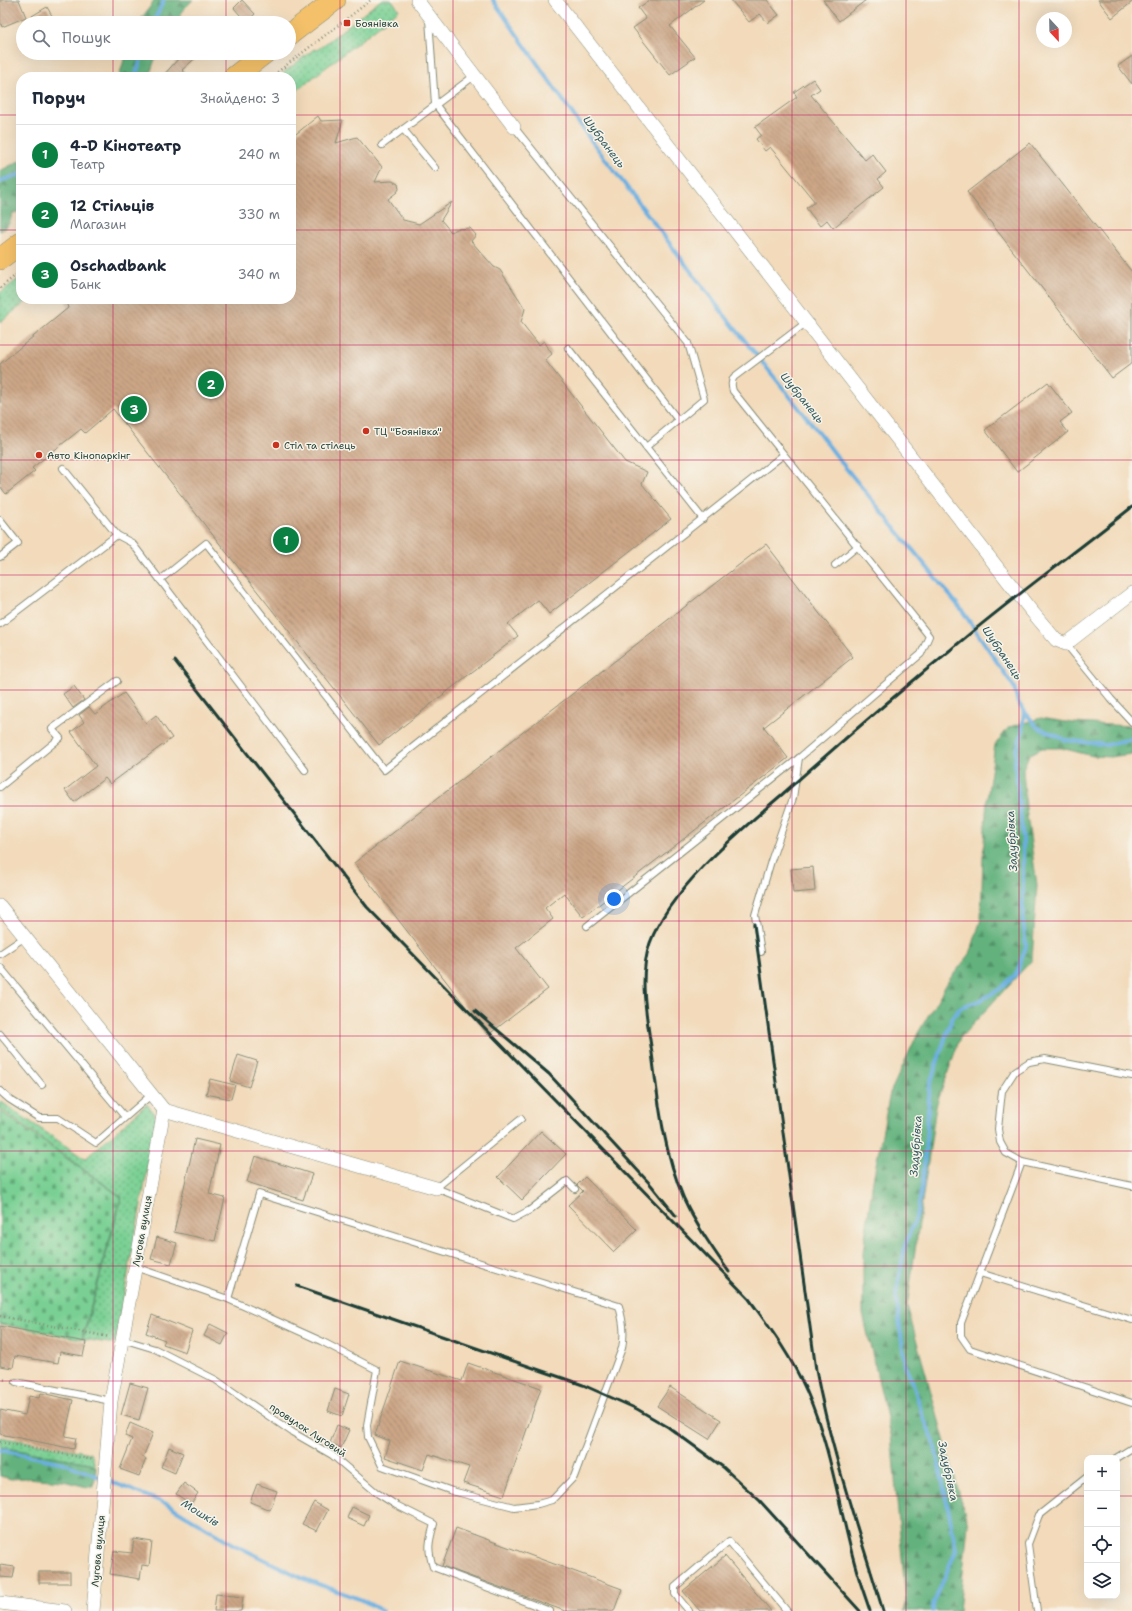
<!DOCTYPE html>
<html lang="uk">
<meta charset="utf-8">
<style>
:root{--surface:#fff;--page:#f2f2f3;--text:#1f2937;--muted:#747a83;--line:#e0e1e3;--accent:#0b8043}
body{margin:0;font-family:"Shantell Sans",sans-serif;background:var(--page);color:var(--text)}
.controls{position:absolute;right:12px;bottom:12px;display:grid;overflow:hidden;border-radius:8px;box-shadow:0 4px 16px #0002}
.controls button{width:36px;height:36px;display:grid;place-items:center;padding:0;border:0;border-bottom:1px solid var(--line);background:var(--surface);color:var(--text);font:20px sans-serif}
.compass{position:absolute;left:1036px;top:12px;width:36px;height:36px;border-radius:50%;background:var(--surface);box-shadow:0 4px 16px #0002;rotate:158deg}
.you{position:absolute;left:614px;top:899px;width:14px;height:14px;margin:-10px;border:3px solid #fff;border-radius:50%;background:#1a73e8;box-shadow:0 0 0 6px #1a73e833}
.badge{display:grid;place-items:center;width:26px;height:26px;border-radius:50%;background:var(--accent);color:#fff;font-size:13px;font-weight:700}
.pin{position:absolute;translate:-50% -50%;border:2px solid #fff;box-shadow:0 1px 4px #0006}
.list{margin:0;padding:0;list-style:none}
h2{display:flex;justify-content:space-between;align-items:center;height:52px;margin:0;padding:0 16px;font-size:17px}
h2 small{font-size:13px;font-weight:400;color:var(--muted)}
.list li{display:grid;grid-template-columns:26px 1fr auto;gap:12px;align-items:center;box-sizing:border-box;height:60px;padding:0 16px;border-top:1px solid var(--line)}
.list b{display:block;font-size:15px;white-space:nowrap}
.list p{margin:0;font-size:13px;white-space:nowrap;color:var(--muted)}
.list em{font-size:13px;font-style:normal;color:var(--muted)}
.icon{flex:none;width:22px;height:22px;fill:none;stroke:currentColor;stroke-width:2;stroke-linecap:round;stroke-linejoin:round}
.map{position:relative;flex:none;width:1132px;height:1611px;overflow:hidden}
.search{position:absolute;background:var(--surface);box-shadow:0 4px 16px #0002;left:16px;top:16px;width:280px;height:44px;display:flex;align-items:center;gap:10px;box-sizing:border-box;padding:0 14px;border-radius:22px;color:var(--muted);font-size:15px}
.panel{position:absolute;background:var(--surface);box-shadow:0 4px 16px #0002;left:16px;top:72px;width:280px;height:232px;border-radius:16px}
.map>svg:first-child{display:block}
.grass{fill:url(#grass-dots);stroke:#4c8664}
.forest{fill:url(#forest-firs);stroke:#417859}
.cemetery{fill:url(#cemetery-stones);stroke:#4c8664}
.lines{fill:none;stroke-linecap:round;stroke-linejoin:round}
.stream{stroke:#6bafe0;stroke-width:4}
.building{fill:url(#building-back-hatch)}
.service-casing{stroke:#888c77;stroke-width:8}
.minor-casing{stroke:#888c77;stroke-width:14}
.trunk-casing{stroke:#888c77;stroke-width:22}
.path{stroke:#888c77;stroke-width:2.5;stroke-dasharray:1 3;stroke-linecap:butt}
.service{stroke:#fff;stroke-width:6}
.minor{stroke:#fff;stroke-width:13}
.trunk{stroke:#f4c16a;stroke-width:21}
.rail{stroke:#1f3d34;stroke-width:3}
.grid{fill:none;stroke:#c2185b;stroke-width:1;stroke-opacity:0.55}
.poi-dot{fill:#c8321e;stroke:#f7f3e8;stroke-width:1.5}
.labels{text-anchor:middle;dominant-baseline:central;stroke-width:3;stroke-linejoin:round;paint-order:stroke}
.poi-label{font-size:10px;fill:#1f3d34;stroke:#f7f3e8;text-anchor:start}
.street-label{font-size:10px;fill:#1f3d34;stroke:#f7f3e8}
.water-label{font-size:11px;font-style:italic;fill:#325a5f;stroke:#f7f3e8}
</style>
<div class="map">
<svg width="1132" height="1611" viewBox="0 0 1132 1611">
<defs>
<pattern id="grass-dots" width="8" height="8" patternUnits="userSpaceOnUse"><rect width="8" height="8" fill="#7ad094"/><path d="M2 2h.1M6 6h.1" fill="none" stroke="#63aa7a" stroke-width="1.8" stroke-linecap="round"/></pattern>
<pattern id="forest-firs" width="22" height="20" patternUnits="userSpaceOnUse"><rect width="22" height="20" fill="#63b27e"/><path d="M5 1l3.5 6h-7zM16 11l3.5 6h-7z" fill="#519268"/></pattern>
<pattern id="cemetery-stones" width="16" height="16" patternUnits="userSpaceOnUse"><rect width="16" height="16" fill="#7ad094"/><path d="M2 7V4a2 2 0 0 1 4 0v3zM10 15v-3a2 2 0 0 1 4 0v3z" fill="#63aa7a"/></pattern>
<pattern id="building-back-hatch" width="6" height="6" patternUnits="userSpaceOnUse"><rect width="6" height="6" fill="#cca686"/><path d="M-1 5l2 2M0 0l6 6M5-1l2 2" fill="none" stroke="#a5886e"/></pattern>
</defs>
<rect width="100%" height="100%" fill="#f7f3e8"/>
<filter id="ink" filterUnits="userSpaceOnUse"><feTurbulence type="fractalNoise" baseFrequency=".025" numOctaves="2"/><feDisplacementMap in="SourceGraphic" scale="8" xChannelSelector="R" yChannelSelector="G"/><feConvolveMatrix kernelMatrix="1 2 1 2 8 2 1 2 1" color-interpolation-filters="sRGB"/></filter>
<filter id="wash" filterUnits="userSpaceOnUse"><feTurbulence type="fractalNoise" baseFrequency=".012" numOctaves="4" result="noise"/><feDisplacementMap in="SourceGraphic" scale="16" xChannelSelector="R" yChannelSelector="G"/><feGaussianBlur stdDeviation="0.9" result="paint"/><feColorMatrix in="noise" values="0 0 0 0 0 0 0 0 0 0 0 0 0 0 0 0 0 1.4 0 .05"/><feComposite in="paint" operator="in"/></filter>
<g filter="url(#wash)">
<rect width="100%" height="100%" fill="#f2daba"/>
<!-- grass -->
<g class="grass">
<path d="M381,0H392L399,10L291,95V77H278L314,49L317,50Z"/>
<path d="M21,277V299H30L0,322V293Z"/>
<path d="M0,1101L85,1159L147,1104L157,1118L115,1344L83,1339L122,1197L0,1109Z"/>
<path d="M0,1437L91,1453L96,1468L90,1463L0,1447Z"/>
</g>
<!-- forest -->
<g class="forest">
<path d="M154,0H193L181,12L179,23H139C143,14 150,9 154,0Z"/>
<path d="M126,53H157L149,77H119Z"/>
<path d="M21,160V211L12,214C10,223 8,228 0,231V171Z"/>
<path d="M1041,718L1073,723L1132,726V754L1110,757L1093,756L1061,748H1042L1029,755L1023,769L1026,808L1037,885L1032,960L960,1038L936,1106L907,1306L968,1525L959,1611H904L906,1602L891,1435L863,1314V1253L873,1180L890,1093L918,1033L949,980L970,954L981,919L983,857L987,799L995,745L1009,727Z"/>
<path d="M0,1447L90,1463L96,1468L94,1487H87L63,1481L26,1478L11,1479L0,1476Z"/>
</g>
<!-- cemetery -->
<path class="cemetery" d="M0,1111L121,1197L82,1339L0,1324Z"/>
<g class="lines">
<!-- stream -->
<g class="stream">
<path d="M493,0L590,139L722,312L819,433L841,462L961,609L1014,687L1018,703L1037,727L1066,740L1107,745L1132,738"/>
<path d="M153,23L164,0"/>
<path d="M135,77L143,53"/>
<path d="M0,181L21,174"/>
<path d="M0,1450L64,1463L167,1504L235,1545L304,1579L362,1600L382,1611"/>
<path d="M933,1611V1605L956,1550L950,1517L934,1442L922,1414L913,1383L905,1366L896,1295L905,1245L917,1215L923,1180L930,1084L952,1018L961,1007L981,1000L1000,989L1017,973L1026,946L1023,921V840L1015,762L1016,752L1022,733L1024,710"/>
</g>
</g>
<g id="blocks">
<!-- building -->
<g class="building">
<path d="M0,0H19L26,17L2,27L0,21Z"/>
<path d="M242,0L255,14L246,22L234,8Z"/>
<path d="M650,0H704L670,26L695,57L670,75L633,28L646,19L638,8Z"/>
<path d="M731,0H767L779,15L768,23L760,14L749,22Z"/>
<path d="M823,0H866L839,21Z"/>
<path d="M1098,0H1132V2L1112,18Z"/>
<path d="M47,7L56,23H35L32,16Z"/>
<path d="M175,53H201L182,70L190,77H162L179,58Z"/>
<path d="M1132,56V84L1118,66Z"/>
<path d="M813,79L820,89L811,95L865,160L872,154L886,172L878,179L884,187L833,228L827,220L820,226L806,208L815,202L770,147L765,151L756,139L761,135L755,127L797,97L794,92Z"/>
<path d="M318,116L321,121L343,120L336,143L357,137L382,167L375,182L392,181L398,184L399,189L397,192L388,199L403,220L419,224L452,202L441,220L451,232L457,229L470,228L476,235L471,241L494,267L500,270L519,299L525,309L521,322L539,345L544,341L552,354L545,360L625,462L647,472L642,484L671,519L549,614L538,600L508,624L518,636L379,745L113,409L85,433L81,429L32,468L35,471L6,494L0,486V364L68,308L65,299H291V138Z"/>
<path d="M1030,143L1132,272V363L1112,378L967,192Z"/>
<path d="M1048,382L1072,413L1060,422L1068,432L1017,472L985,430Z"/>
<path d="M766,544L853,657L764,727L788,758L583,917L564,893L545,908L553,919L516,948L548,989L488,1035L354,863Z"/>
<path d="M74,686L84,700L73,708L63,694Z"/>
<path d="M124,693L146,723L156,715L172,738L110,784L105,778L74,802L65,790L96,766L71,732L84,722L79,715L89,707L95,714Z"/>
<path d="M813,867L815,891L793,893L791,869Z"/>
<path d="M238,1055L257,1061L249,1087L230,1081Z"/>
<path d="M210,1079L235,1085L231,1099L206,1094Z"/>
<path d="M541,1131L566,1154L522,1200L498,1177Z"/>
<path d="M195,1139L220,1145L209,1194L225,1198L215,1241L174,1232Z"/>
<path d="M255,1156L312,1174L303,1200L247,1182Z"/>
<path d="M585,1177L637,1230L614,1252L568,1205L583,1191L577,1185Z"/>
<path d="M157,1237L177,1243L171,1264L151,1259Z"/>
<path d="M152,1315L192,1331L185,1352L163,1344L165,1340L146,1333Z"/>
<path d="M210,1324L228,1333L222,1345L204,1336Z"/>
<path d="M0,1326L86,1342L83,1356L60,1352L58,1363L15,1356L13,1368L0,1366Z"/>
<path d="M400,1361L462,1381L468,1363L541,1388L504,1496L463,1483L469,1467L429,1454L423,1470L385,1457L390,1441L375,1435Z"/>
<path d="M130,1383L148,1388L139,1420L121,1415Z"/>
<path d="M670,1387L721,1420L709,1439L657,1406Z"/>
<path d="M335,1389L349,1394L342,1416L328,1411Z"/>
<path d="M41,1393L73,1400L65,1436L76,1438L74,1449L0,1434V1410L25,1415L29,1396L39,1398Z"/>
<path d="M130,1423L153,1433L143,1457L146,1459L139,1476L120,1469L132,1439L125,1436Z"/>
<path d="M337,1425L349,1430L341,1448L330,1443Z"/>
<path d="M169,1447L183,1453L175,1473L161,1467Z"/>
<path d="M184,1483L198,1493L191,1504L176,1494Z"/>
<path d="M257,1484L277,1491L270,1510L250,1502Z"/>
<path d="M314,1502L328,1510L317,1531L302,1524Z"/>
<path d="M352,1507L369,1515L364,1526L347,1518Z"/>
<path d="M456,1528L622,1589L614,1611H565L442,1566Z"/>
<path d="M134,1539L152,1542L149,1566L142,1565L140,1579L110,1574L114,1551L132,1553Z"/>
<path d="M725,1556L771,1611H700L683,1591Z"/>
<path d="M0,1565L15,1567L13,1578L0,1577Z"/>
<rect x="39" y="1572" width="31" height="11"/>
<path d="M216,1594L243,1597L241,1611H214Z"/>
</g>
</g>
</g>
<g filter="url(#ink)">
<use href="#blocks" fill-opacity="0" stroke="#888c77" stroke-width="1"/>
<g class="lines">
<defs>
<g id="service">
<path d="M429,19L435,104L678,420"/>
<path d="M514,127L688,343L704,399L646,447"/>
<path d="M403,129L435,168"/>
<path d="M382,145L474,76"/>
<path d="M568,348L703,519"/>
<path d="M0,520L18,543L0,557"/>
<path d="M117,535L132,543L305,770"/>
<path d="M835,565L858,546"/>
<path d="M160,580L206,543L384,770L783,455"/>
<path d="M0,624L117,535L63,468"/>
<path d="M1066,644L1111,699L1132,722"/>
<path d="M0,787L60,738L52,729L117,681"/>
<path d="M587,926L799,758L921,654L929,636L733,391C731,385 731,381 734,377L807,322"/>
<path d="M761,952L755,915L771,861L793,798L799,758"/>
<path d="M0,954L25,937"/>
<path d="M0,967L125,1117"/>
<path d="M0,1034L42,1085"/>
<path d="M0,1091L9,1099L39,1118H58L96,1143L151,1095"/>
<path d="M521,1119L436,1188L513,1219L530,1210L567,1181L575,1189"/>
<path d="M1022,1162L1006,1153L1000,1142L998,1129L1002,1091L1015,1071L1029,1062L1045,1059L1132,1076"/>
<path d="M1132,1186L1022,1162L961,1323V1336L970,1349L1132,1403"/>
<path d="M135,1267L228,1299L321,1341L377,1370L367,1425L368,1437L382,1466L452,1491L514,1507L538,1504L552,1500L574,1477L622,1348C625,1333 623,1321 619,1306L259,1194L228,1299"/>
<path d="M980,1273L1132,1320"/>
<path d="M122,1339L155,1349L216,1380L292,1432L332,1455L377,1493L396,1505L434,1524C429,1542 427,1548 433,1567L550,1611"/>
<path d="M16,1382L111,1401"/>
<path d="M1116,1458L1132,1448"/>
<path d="M689,1611L675,1594V1587L729,1541L787,1611"/>
<path d="M1037,1611L1028,1544L1039,1515L1087,1477"/>
</g>
<g id="minor">
<path d="M417,0L514,127"/>
<path d="M555,0L1029,608L1056,640L1066,644L1132,593"/>
<path d="M0,906L164,1110L111,1401L93,1611"/>
<path d="M164,1110L436,1188"/>
<path d="M0,1603L65,1611"/>
</g>
<g id="trunk">
<path d="M289,35L335,0"/>
<path d="M234,77L265,53"/>
<path d="M0,259L21,243"/>
</g>
</defs>
<!-- service casing -->
<use href="#service" class="service-casing"/>
<!-- minor casing -->
<use href="#minor" class="minor-casing"/>
<!-- trunk casing -->
<use href="#trunk" class="trunk-casing"/>
<!-- path -->
<g class="path">
<path d="M271,77L371,0"/>
<path d="M0,288L21,271"/>
<path d="M0,1316L110,1337"/>
<path d="M0,1379L7,1380"/>
<path d="M0,1442L94,1460"/>
</g>
<!-- service -->
<use href="#service" class="service"/>
<!-- minor -->
<use href="#minor" class="minor"/>
<!-- trunk -->
<use href="#trunk" class="trunk"/>
<!-- rail -->
<g class="rail">
<path d="M175,661L367,907L749,1299C771,1329 792,1358 807,1392C831,1447 839,1508 855,1565C859,1580 865,1596 870,1611"/>
<path d="M754,924L816,1370C831,1452 859,1531 883,1611"/>
<path d="M475,1011L549,1074L651,1185L676,1216"/>
<path d="M729,1272C713,1249 696,1225 684,1199C664,1153 658,1102 652,1053C647,1018 638,977 650,943C670,888 742,829 786,791C845,738 905,687 966,637C1020,592 1077,551 1132,507"/>
<path d="M297,1286L583,1385L637,1409L668,1427L723,1467L760,1501L860,1611"/>
</g>
</g>
</g>
<!-- grid -->
<path class="grid" d="M113,0V23M226,0V23M340,0V1611M453,0V1611M566,0V1611M679,0V1611M792,0V1611M906,0V1611M1019,0V1611M113,53V77M226,53V77M0,115H21M291,115H1132M0,230H21M291,230H1132M113,299V1611M226,299V1611M0,345H1132M0,460H1132M0,575H1132M0,690H1132M0,806H1132M0,921H1132M0,1036H1132M0,1151H1132M0,1266H1132M0,1381H1132M0,1496H1087M1117,1496H1132"/>
<!-- markers -->
<g class="poi-dot">
<rect x="343" y="19" width="8" height="8" rx="2"/>
<circle cx="366" cy="431" r="4"/>
<circle cx="276" cy="445" r="4"/>
<circle cx="39" cy="455" r="4"/>
</g>
<g class="labels">
<!-- poi labels -->
<g class="poi-label">
<text x="355" y="23">Боянівка</text>
<text x="374" y="431">ТЦ "Боянівка"</text>
<text x="284" y="445">Стіл та стілець</text>
<text x="47" y="455">Авто Кінопаркінг</text>
</g>
<!-- street labels -->
<g class="street-label">
<text transform="translate(142 1231) rotate(-80)">Лугова вулиця</text>
<text transform="translate(308 1430) rotate(33)">провулок Луговий</text>
<text transform="translate(98 1551) rotate(-85)">Лугова вулиця</text>
</g>
<!-- water labels -->
<g class="water-label">
<text transform="translate(604 142) rotate(53)">Шубранець</text>
<text transform="translate(802 398) rotate(51)">Шубранець</text>
<text transform="translate(1002 653) rotate(56)">Шубранець</text>
<text transform="translate(1012 841) rotate(-93)">Задубрівка</text>
<text transform="translate(916 1146) rotate(-86)">Задубрівка</text>
<text transform="translate(948 1471) rotate(78)">Задубрівка</text>
<text transform="translate(200 1513) rotate(31)">Мошків</text>
</g>
</g>
</svg>
<div class="controls">
<button>+</button>
<button>−</button>
<button><svg class="icon" aria-label="locate" viewBox="0 0 24 24"><circle cx="12" cy="12" r="6"/><path d="M12 2v4M12 18v4M2 12h4M18 12h4"/></svg></button>
<button><svg class="icon" aria-label="layers" viewBox="0 0 24 24"><path d="M12 4l9 5-9 5-9-5zM3 14l9 5 9-5"/></svg></button>
</div>
<svg class="compass" viewBox="-18 -18 36 36"><path d="M0-13l5 13h-10z" fill="#e53935"/><path d="M0 13l5-13h-10z" fill="#747a83"/></svg>
<div class="you"></div>
<div class="pin badge" style="left:286px;top:540px">1</div>
<div class="pin badge" style="left:211px;top:384px">2</div>
<div class="pin badge" style="left:134px;top:409px">3</div>
<div class="search"><svg class="icon" aria-label="search" viewBox="0 0 24 24"><circle cx="10" cy="10" r="6"/><path d="M15 15l6 6"/></svg>Пошук</div>
<section class="panel">
<h2>Поруч<small>Знайдено: 3</small></h2>
<ul class="list">
<li><span class="badge">1</span><div><b>4-D Кінотеатр</b><p>Театр</p></div><em>240 m</em></li>
<li><span class="badge">2</span><div><b>12 Стільців</b><p>Магазин</p></div><em>330 m</em></li>
<li><span class="badge">3</span><div><b>Oschadbank</b><p>Банк</p></div><em>340 m</em></li>
</ul>
</section>
</div>
